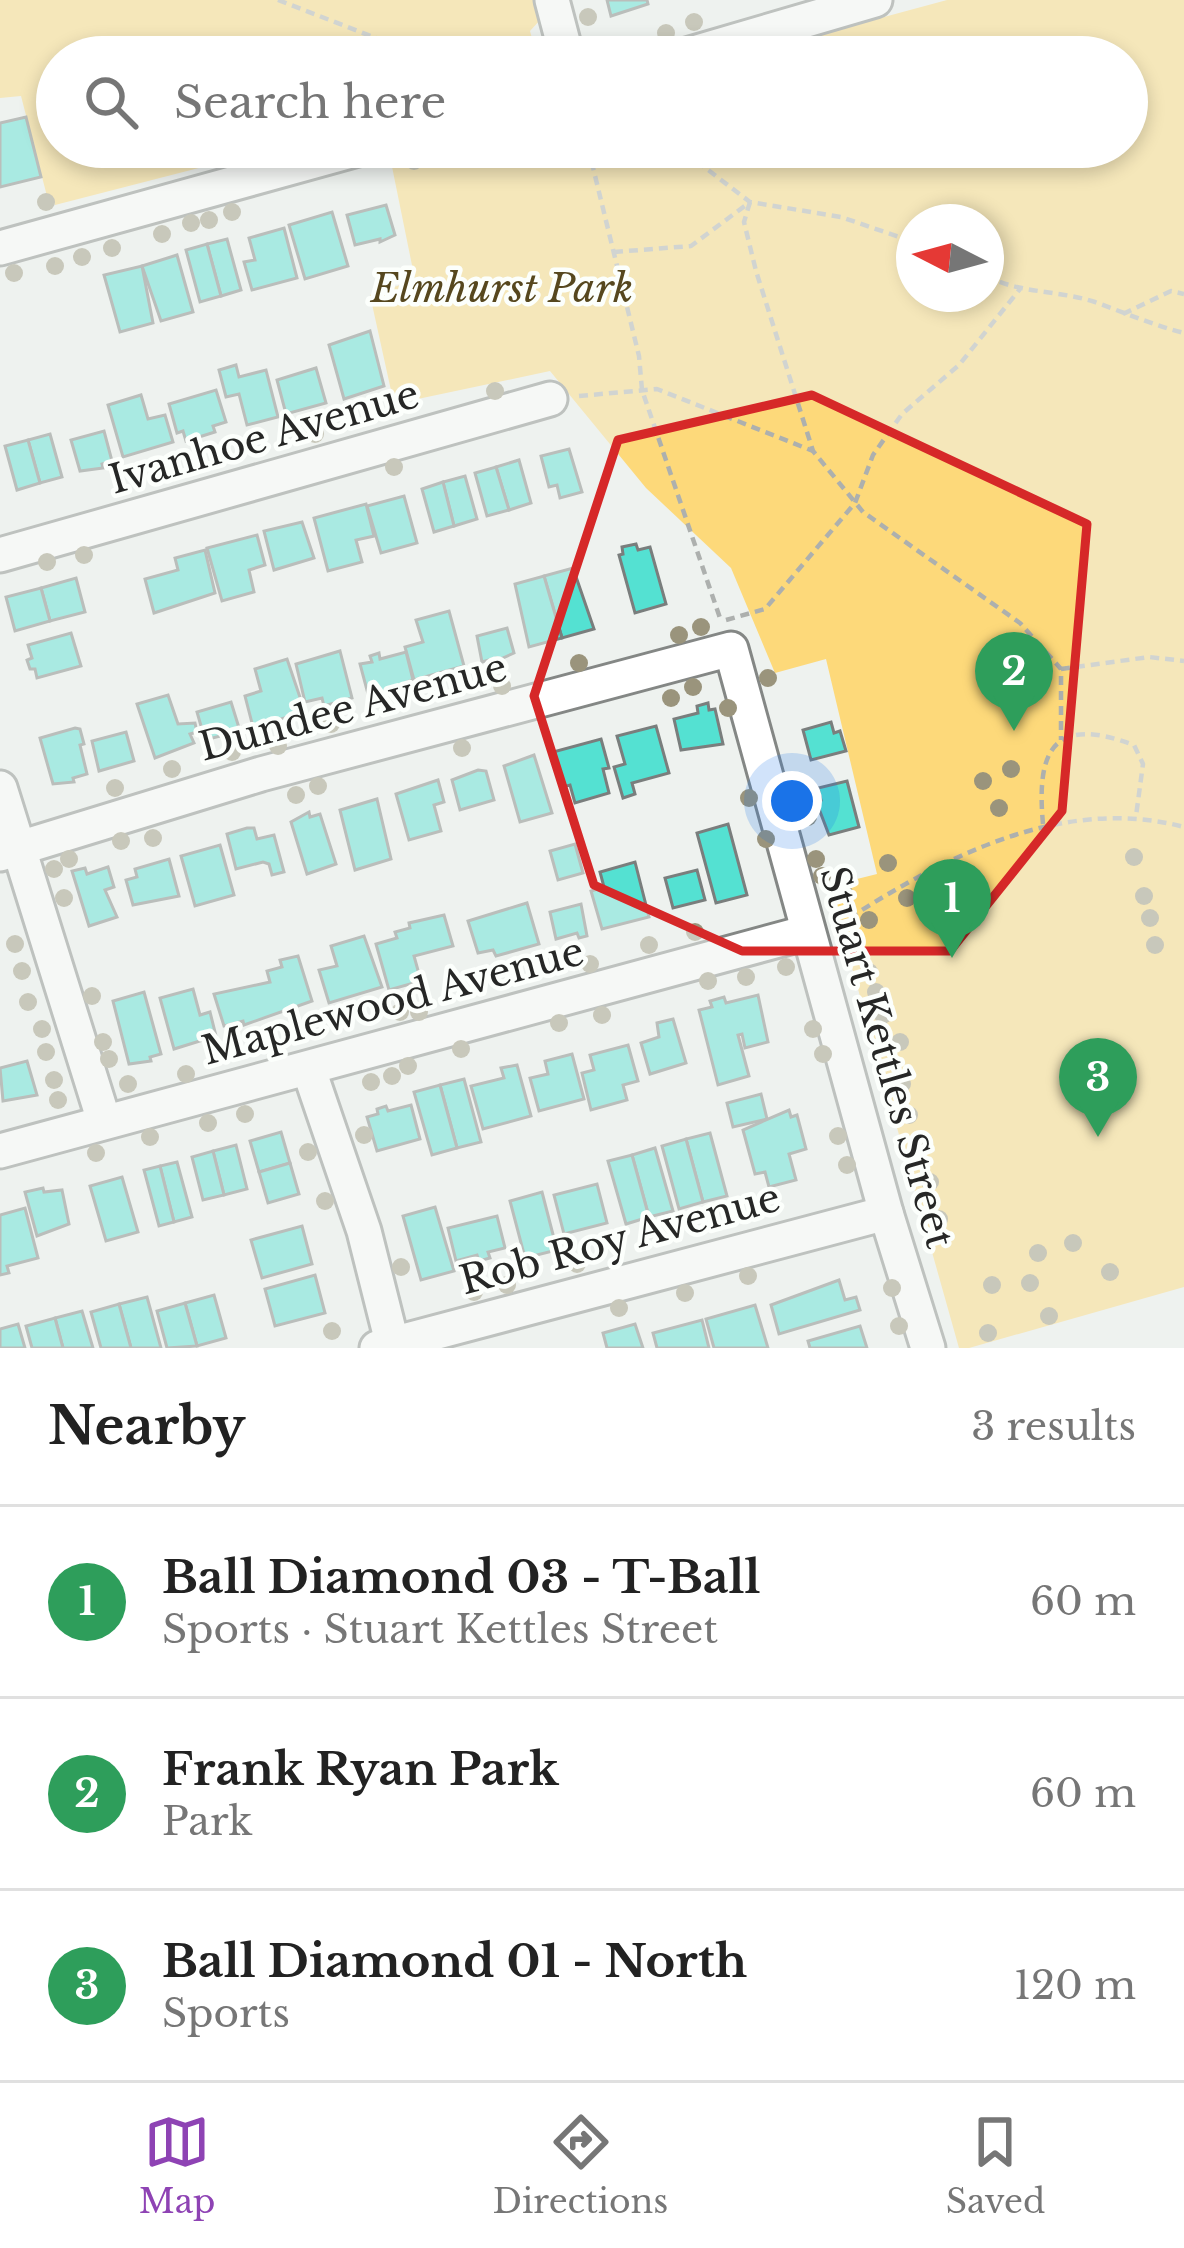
<!DOCTYPE html>
<meta charset="utf-8">
<style>
:root{--surface:#fff;--page:#f2f2f2;--text:#222;--muted:#767676;--line:#e0e0e0;--accent:#8e43b4}
body{margin:0;font-family:"Libre Baskerville",serif;background:var(--page);color:var(--text)}
.compass{position:absolute;left:896px;top:204px;width:108px;height:108px;border-radius:50%;background:var(--surface);box-shadow:0 6px 18px #0003;rotate:276deg}
.you{position:absolute;left:792px;top:801px;width:42px;height:42px;margin:-30px;border:9px solid #fff;border-radius:50%;background:#1a73e8;box-shadow:0 0 0 18px #1a73e833}
.badge{display:grid;place-items:center;width:78px;height:78px;border-radius:50%;background:var(--accent);color:#fff;font-size:39px;font-weight:700}
.pin{position:absolute;translate:-50% -99px;filter:drop-shadow(0 3px 6px #0008)}
.pin::after{content:'';position:absolute;top:63px;width:42px;height:36px;background:inherit;clip-path:polygon(0 0,100% 0,50% 100%)}
.list{margin:0;padding:0;list-style:none}
h2{display:flex;justify-content:space-between;align-items:center;height:156px;margin:0;padding:0 48px;font-size:51px}
h2 small{font-size:39px;font-weight:400;color:var(--muted)}
.list li{display:grid;grid-template-columns:78px 1fr auto;gap:36px;align-items:center;box-sizing:border-box;height:192px;padding:0 48px;border-top:3px solid var(--line)}
.list b{display:block;font-size:45px;white-space:nowrap}
.list p{margin:0;font-size:39px;white-space:nowrap;color:var(--muted)}
.list em{font-size:39px;font-style:normal;color:var(--muted)}
.icon{flex:none;width:66px;height:66px;fill:none;stroke:currentColor;stroke-width:2;stroke-linecap:round;stroke-linejoin:round}
.map{position:relative;flex:none;width:1184px;height:1348px;overflow:hidden}
.search{position:absolute;background:var(--surface);box-shadow:0 6px 18px #0003;left:36px;right:36px;top:36px;height:132px;display:flex;align-items:center;gap:30px;box-sizing:border-box;padding:0 42px;border-radius:66px;color:var(--muted);font-size:45px}
.sheet{height:732px;background:var(--surface)}
nav{display:flex;justify-content:space-around;align-items:center;box-sizing:border-box;height:168px;border-top:3px solid var(--line);background:var(--surface);font-size:33px;color:var(--muted)}
nav a{display:grid;justify-items:center;gap:6px}
nav .on{color:var(--accent)}
.map>svg:first-child{display:block}
.green{fill:#fdd97a;fill-rule:evenodd}
.building{fill:#54e1d2;stroke:#7a7e7d;stroke-width:3}
.lines{fill:none;stroke-linecap:round;stroke-linejoin:round}
.minor-casing{stroke:#848785;stroke-width:39}
.path{stroke:#adb0ae;stroke-width:4.5;stroke-dasharray:9 6;stroke-linecap:butt}
.minor{stroke:#fff;stroke-width:33}
.tree{fill:#9a947c}
.marked{fill:none;stroke:#d62828;stroke-width:9;stroke-linejoin:round}
.labels{text-anchor:middle;dominant-baseline:central;stroke-width:9;stroke-linejoin:round;paint-order:stroke}
.park-label{font-size:39px;font-style:italic;fill:#56471e;stroke:#fcfffc}
.street-label{font-size:39px;fill:#262726;stroke:#fcfffc}
</style>
<div class="map">
<svg width="1184" height="1348" viewBox="0 0 1184 1348">
<rect width="100%" height="100%" fill="#eef2ef"/>
<!-- green -->
<g class="green">
<path d="M0,0H536L541,19L530,31L537,57H57V147H280L55,205L53,199L48,200L21,96L0,98Z"/>
<path d="M947,0H1184V1287L969,1348H959L829,886L877,874L826,659L775,673L731,568L646,488L550,371L394,404L370,295L415,280L388,147H1127V57H736ZM914,222H986V294H914Z"/>
</g>
<!-- building -->
<g class="building">
<path d="M607,0H647L648,4L611,16Z"/>
<path d="M26,117L41,177L0,187V123Z"/>
<path d="M386,205L395,235L380,242V239L355,245L347,215Z"/>
<path d="M332,212L348,266L305,279L289,225Z"/>
<path d="M284,228L297,278L252,290L244,262L255,260L249,238Z"/>
<path d="M227,239L241,290L221,296L207,244Z"/>
<path d="M207,244L221,296L200,302L186,250Z"/>
<path d="M177,255L193,312L161,321L142,266Z"/>
<path d="M142,266L153,323L120,332L104,275Z"/>
<path d="M370,331L384,386L344,399L329,345Z"/>
<path d="M236,365L239,377L266,370L278,417L247,425L239,394L226,397L219,370Z"/>
<path d="M316,368L326,403L286,414L277,380Z"/>
<path d="M216,390L226,422L213,426L215,432L186,441L183,431L177,433L169,404Z"/>
<path d="M141,395L148,419L165,415L173,442L123,457L108,405Z"/>
<path d="M104,431L112,461L102,464L103,468L80,471L71,440Z"/>
<path d="M50,434L62,477L40,483L28,440Z"/>
<path d="M28,440L40,483L17,490L5,446Z"/>
<path d="M569,449L582,492L560,498L557,485L549,487L541,456Z"/>
<path d="M519,460L531,503L509,510L496,467Z"/>
<path d="M496,467L509,510L487,516L475,473Z"/>
<path d="M465,476L477,519L454,526L443,482Z"/>
<path d="M443,482L454,526L434,532L422,489Z"/>
<path d="M404,496L417,543L381,553L367,506Z"/>
<path d="M366,504L374,536L356,540L362,562L328,571L314,518Z"/>
<path d="M302,522L314,558L274,570L264,531Z"/>
<path d="M257,535L265,565L249,570L254,592L222,601L207,548Z"/>
<path d="M636,544L638,550L650,547L666,604L635,613L619,555L623,554L622,547Z"/>
<path d="M205,550L215,593L154,613L145,579L178,570L175,558Z"/>
<path d="M573,568L594,629L562,638L544,576Z"/>
<path d="M544,576L562,638L529,647L515,584Z"/>
<path d="M76,578L85,612L50,621L41,588Z"/>
<path d="M41,588L50,621L15,631L6,597Z"/>
<path d="M449,611L464,666L414,680L405,647L423,642L416,620Z"/>
<path d="M507,628L514,653L496,661V658L482,662L477,636Z"/>
<path d="M71,633L81,666L37,678L35,669H30L27,660L32,658L28,645Z"/>
<path d="M340,651L352,698L324,706L322,698L305,702L296,664Z"/>
<path d="M406,652L413,680L387,689L388,693L368,694L360,664L372,662L370,656L379,653L380,659Z"/>
<path d="M287,659L305,712L253,727L245,696L261,691L255,669Z"/>
<path d="M168,695L178,724L195,723L197,732L190,734L194,743L155,758L137,704Z"/>
<path d="M231,702L240,731L205,740L197,712Z"/>
<path d="M708,703L709,710L715,709L723,744L681,750L674,719L698,713L697,706Z"/>
<path d="M831,722L834,733L840,731L846,751L811,760L803,730Z"/>
<path d="M656,726L669,773L632,783L635,794L623,798L614,767L625,764L617,736Z"/>
<path d="M75,728L80,729L84,744L80,745L87,774L73,778L74,782L53,784L40,738Z"/>
<path d="M126,732L134,761L99,771L92,741Z"/>
<path d="M601,739L609,768L603,769L609,793L575,803L570,785L563,787L553,752Z"/>
<path d="M534,755L552,813L520,822L504,766Z"/>
<path d="M478,770L486,771L494,800L460,810L452,780Z"/>
<path d="M438,780L444,802L434,805L441,831L409,840L396,794Z"/>
<path d="M847,781L859,827L829,835L816,801L821,800L818,788Z"/>
<path d="M377,799L391,859L355,870L340,810Z"/>
<path d="M309,812L310,817L320,814L336,864L307,874L291,822Z"/>
<path d="M728,824L747,895L716,903L697,833Z"/>
<path d="M247,828H254L257,839L274,835L284,872L272,875L269,864L263,862L236,869L227,834Z"/>
<path d="M575,844L583,873L558,880L550,851Z"/>
<path d="M220,845L234,895L195,906L181,856Z"/>
<path d="M169,859L179,896L133,905L126,880L137,877L135,869Z"/>
<path d="M635,862L649,917L602,929L591,891L604,887L600,872Z"/>
<path d="M108,867L114,887L105,890L117,917L89,926L72,871L85,868L87,874Z"/>
<path d="M697,870L705,900L673,908L665,878Z"/>
<path d="M527,903L539,944L496,956L493,950L478,953L468,921Z"/>
<path d="M581,904L587,936L579,938L577,933L556,939L550,912Z"/>
<path d="M444,915L453,946L414,956L421,981L389,990L376,944L397,938L395,932L410,928L409,923Z"/>
<path d="M364,936L382,987L329,1003L319,970L337,966L331,946Z"/>
<path d="M298,956L312,1001L244,1025L243,1021L224,1026L214,994L270,982L267,971L282,967L280,960Z"/>
<path d="M193,989L200,1015L210,1012L216,1036L174,1049L160,998Z"/>
<path d="M144,992L161,1054L150,1057L151,1061L129,1064L113,1001Z"/>
<path d="M758,995L768,1042L745,1048L742,1034L738,1035L749,1076L718,1085L699,1010L712,1007L710,1001L724,997L726,1003Z"/>
<path d="M673,1019L686,1063L650,1074L641,1043L659,1037L657,1023Z"/>
<path d="M628,1045L638,1081L623,1085L627,1100L591,1110L582,1073L594,1070L590,1055Z"/>
<path d="M572,1054L584,1099L539,1111L530,1078L548,1074L545,1061Z"/>
<path d="M27,1061L37,1095L3,1101L0,1068Z"/>
<path d="M517,1065L531,1116L483,1129L471,1086L504,1078L501,1068Z"/>
<path d="M464,1079L481,1142L457,1148L440,1085Z"/>
<path d="M440,1085L457,1148L432,1155L414,1092Z"/>
<path d="M761,1094L767,1119L733,1127L727,1103Z"/>
<path d="M411,1105L420,1139L377,1151L367,1117L378,1114L377,1109L386,1106L388,1111Z"/>
<path d="M789,1110L791,1117L797,1115L806,1149L789,1154L796,1180L769,1187L765,1172L755,1174L743,1130Z"/>
<path d="M281,1132L290,1163L259,1172L250,1141Z"/>
<path d="M710,1133L727,1196L703,1202L686,1139Z"/>
<path d="M686,1139L703,1202L679,1209L662,1146Z"/>
<path d="M236,1145L247,1189L224,1195L213,1151Z"/>
<path d="M655,1148L673,1211L649,1217L632,1155Z"/>
<path d="M213,1151L224,1195L203,1200L192,1157Z"/>
<path d="M632,1155L649,1217L626,1224L608,1161Z"/>
<path d="M177,1162L192,1217L174,1222L160,1166Z"/>
<path d="M290,1163L299,1194L268,1203L259,1172Z"/>
<path d="M160,1166L174,1222L159,1226L144,1170Z"/>
<path d="M122,1177L138,1232L106,1241L90,1186Z"/>
<path d="M597,1184L607,1223L564,1234L554,1195Z"/>
<path d="M43,1188L44,1192L62,1190L69,1224L37,1236L25,1192Z"/>
<path d="M542,1192L557,1250L525,1258L510,1201Z"/>
<path d="M435,1207L454,1271L421,1280L403,1216Z"/>
<path d="M25,1208L38,1258L7,1266L9,1273L0,1275V1215Z"/>
<path d="M497,1216L505,1248L488,1252L490,1258L479,1261L477,1255L456,1261L448,1228Z"/>
<path d="M302,1226L312,1264L262,1278L251,1240Z"/>
<path d="M315,1275L325,1313L275,1326L265,1289Z"/>
<path d="M839,1280L845,1300L856,1297L860,1310L779,1334L771,1305Z"/>
<path d="M214,1295L226,1338L197,1346L185,1303Z"/>
<path d="M147,1297L161,1348H131L119,1304Z"/>
<path d="M185,1303L197,1346L167,1348L157,1311Z"/>
<path d="M119,1304L131,1348H101L91,1312Z"/>
<path d="M755,1305L768,1348H714L706,1319Z"/>
<path d="M82,1311L93,1348H63L55,1318Z"/>
<path d="M55,1318L63,1348H32L26,1326Z"/>
<path d="M702,1320L709,1348H657L653,1333Z"/>
<path d="M18,1324L25,1348H0V1329Z"/>
<path d="M635,1324L643,1348H607L603,1333Z"/>
<path d="M860,1326L867,1348H810L808,1341Z"/>
</g>
<g class="lines">
<defs>
<g id="minor">
<path d="M552,0L567,57"/>
<path d="M680,57L875,0"/>
<path d="M0,248L365,147"/>
<path d="M0,555L550,399"/>
<path d="M0,788L104,1121"/>
<path d="M0,854L261,774L731,649L886,1213L928,1348"/>
<path d="M309,1070L364,1231L392,1342"/>
<path d="M0,1151L808,932"/>
<path d="M377,1348L886,1213"/>
</g>
</defs>
<!-- minor casing -->
<use href="#minor" class="minor-casing"/>
<!-- path -->
<g class="path">
<path d="M278,0L425,57"/>
<path d="M588,147L639,356L642,390L721,621"/>
<path d="M654,147L695,160L750,202L841,217L914,242"/>
<path d="M750,202L744,222L756,271L813,451L863,512L1020,623L1061,669V740"/>
<path d="M614,252L691,246L750,202"/>
<path d="M986,276C1021,294 1059,290 1095,302C1125,313 1153,325 1184,333"/>
<path d="M1123,314L1171,291L1184,294"/>
<path d="M579,396L657,389L813,451"/>
<path d="M726,620L765,609L855,503L873,455L902,414L959,365L1020,289"/>
<path d="M1061,669L1149,657L1184,661"/>
<path d="M1043,824C1036,749 1054,715 1134,745L1143,764L1136,816"/>
<path d="M837,926C938,860 1060,794 1184,827"/>
</g>
<!-- minor -->
<use href="#minor" class="minor"/>
</g>
<!-- trees -->
<g class="tree">
<circle cx="588" cy="17" r="9"/>
<circle cx="694" cy="22" r="9"/>
<circle cx="666" cy="33" r="9"/>
<circle cx="443" cy="157" r="9"/>
<circle cx="215" cy="158" r="9"/>
<circle cx="414" cy="161" r="9"/>
<circle cx="46" cy="202" r="9"/>
<circle cx="232" cy="212" r="9"/>
<circle cx="209" cy="220" r="9"/>
<circle cx="191" cy="223" r="9"/>
<circle cx="162" cy="234" r="9"/>
<circle cx="112" cy="248" r="9"/>
<circle cx="82" cy="257" r="9"/>
<circle cx="55" cy="266" r="9"/>
<circle cx="14" cy="273" r="9"/>
<circle cx="495" cy="391" r="9"/>
<circle cx="315" cy="434" r="9"/>
<circle cx="394" cy="467" r="9"/>
<circle cx="84" cy="555" r="9"/>
<circle cx="47" cy="562" r="9"/>
<circle cx="701" cy="627" r="9"/>
<circle cx="679" cy="635" r="9"/>
<circle cx="579" cy="663" r="9"/>
<circle cx="768" cy="678" r="9"/>
<circle cx="502" cy="686" r="9"/>
<circle cx="693" cy="687" r="9"/>
<circle cx="671" cy="698" r="9"/>
<circle cx="728" cy="708" r="9"/>
<circle cx="331" cy="724" r="9"/>
<circle cx="278" cy="746" r="9"/>
<circle cx="462" cy="748" r="9"/>
<circle cx="232" cy="752" r="9"/>
<circle cx="172" cy="769" r="9"/>
<circle cx="1011" cy="769" r="9"/>
<circle cx="983" cy="781" r="9"/>
<circle cx="318" cy="786" r="9"/>
<circle cx="115" cy="788" r="9"/>
<circle cx="296" cy="795" r="9"/>
<circle cx="806" cy="795" r="9"/>
<circle cx="749" cy="798" r="9"/>
<circle cx="999" cy="808" r="9"/>
<circle cx="808" cy="817" r="9"/>
<circle cx="153" cy="838" r="9"/>
<circle cx="766" cy="839" r="9"/>
<circle cx="121" cy="841" r="9"/>
<circle cx="1134" cy="857" r="9"/>
<circle cx="69" cy="859" r="9"/>
<circle cx="816" cy="859" r="9"/>
<circle cx="888" cy="863" r="9"/>
<circle cx="54" cy="869" r="9"/>
<circle cx="960" cy="875" r="9"/>
<circle cx="822" cy="876" r="9"/>
<circle cx="937" cy="884" r="9"/>
<circle cx="844" cy="893" r="9"/>
<circle cx="1144" cy="896" r="9"/>
<circle cx="64" cy="898" r="9"/>
<circle cx="907" cy="898" r="9"/>
<circle cx="1150" cy="918" r="9"/>
<circle cx="869" cy="920" r="9"/>
<circle cx="695" cy="932" r="9"/>
<circle cx="15" cy="944" r="9"/>
<circle cx="649" cy="945" r="9"/>
<circle cx="1155" cy="945" r="9"/>
<circle cx="590" cy="964" r="9"/>
<circle cx="786" cy="967" r="9"/>
<circle cx="22" cy="971" r="9"/>
<circle cx="869" cy="972" r="9"/>
<circle cx="746" cy="977" r="9"/>
<circle cx="708" cy="981" r="9"/>
<circle cx="876" cy="992" r="9"/>
<circle cx="92" cy="996" r="9"/>
<circle cx="28" cy="1002" r="9"/>
<circle cx="400" cy="1012" r="9"/>
<circle cx="419" cy="1012" r="9"/>
<circle cx="602" cy="1015" r="9"/>
<circle cx="883" cy="1015" r="9"/>
<circle cx="559" cy="1023" r="9"/>
<circle cx="42" cy="1029" r="9"/>
<circle cx="813" cy="1029" r="9"/>
<circle cx="103" cy="1042" r="9"/>
<circle cx="900" cy="1042" r="9"/>
<circle cx="461" cy="1049" r="9"/>
<circle cx="46" cy="1052" r="9"/>
<circle cx="823" cy="1054" r="9"/>
<circle cx="109" cy="1059" r="9"/>
<circle cx="408" cy="1066" r="9"/>
<circle cx="186" cy="1074" r="9"/>
<circle cx="392" cy="1076" r="9"/>
<circle cx="54" cy="1080" r="9"/>
<circle cx="371" cy="1082" r="9"/>
<circle cx="128" cy="1084" r="9"/>
<circle cx="902" cy="1084" r="9"/>
<circle cx="58" cy="1100" r="9"/>
<circle cx="245" cy="1114" r="9"/>
<circle cx="909" cy="1115" r="9"/>
<circle cx="208" cy="1123" r="9"/>
<circle cx="364" cy="1135" r="9"/>
<circle cx="838" cy="1136" r="9"/>
<circle cx="150" cy="1137" r="9"/>
<circle cx="919" cy="1150" r="9"/>
<circle cx="308" cy="1152" r="9"/>
<circle cx="96" cy="1153" r="9"/>
<circle cx="847" cy="1165" r="9"/>
<circle cx="930" cy="1182" r="9"/>
<circle cx="325" cy="1201" r="9"/>
<circle cx="939" cy="1219" r="9"/>
<circle cx="1073" cy="1243" r="9"/>
<circle cx="1038" cy="1253" r="9"/>
<circle cx="577" cy="1264" r="9"/>
<circle cx="401" cy="1267" r="9"/>
<circle cx="1110" cy="1272" r="9"/>
<circle cx="748" cy="1276" r="9"/>
<circle cx="1030" cy="1283" r="9"/>
<circle cx="507" cy="1285" r="9"/>
<circle cx="992" cy="1285" r="9"/>
<circle cx="892" cy="1288" r="9"/>
<circle cx="474" cy="1292" r="9"/>
<circle cx="685" cy="1293" r="9"/>
<circle cx="619" cy="1308" r="9"/>
<circle cx="1049" cy="1316" r="9"/>
<circle cx="899" cy="1326" r="9"/>
<circle cx="332" cy="1331" r="9"/>
<circle cx="988" cy="1333" r="9"/>
</g>
<!-- marked area -->
<path d="M0 0H1184V1348H0ZM812,395L1087,524L1062,811L950,951H742L594,885L534,696L618,440Z" fill="#eef2ef" fill-opacity=".55" fill-rule="evenodd"/>
<path class="marked" d="M812,395L1087,524L1062,811L950,951H742L594,885L534,696L618,440Z"/>
<g class="labels">
<!-- park labels -->
<g class="park-label">
<text x="502" y="288">Elmhurst Park</text>
</g>
<!-- street labels -->
<g class="street-label">
<text transform="translate(264 437) rotate(-16)">Ivanhoe Avenue</text>
<text transform="translate(353 707) rotate(-15)">Dundee Avenue</text>
<text transform="translate(393 1001) rotate(-15)">Maplewood Avenue</text>
<text transform="translate(887 1057) rotate(74)">Stuart Kettles Street</text>
<text transform="translate(620 1239) rotate(-15)">Rob Roy Avenue</text>
</g>
</g>
</svg>
<svg class="compass" viewBox="-18 -18 36 36"><path d="M0-13l5 13h-10z" fill="#e53935"/><path d="M0 13l5-13h-10z" fill="#767676"/></svg>
<div class="you"></div>
<div class="pin badge" style="left:952px;top:958px;background:#2e9e5b">1</div>
<div class="pin badge" style="left:1014px;top:731px;background:#2e9e5b">2</div>
<div class="pin badge" style="left:1098px;top:1137px;background:#2e9e5b">3</div>
<div class="search"><svg class="icon" aria-label="search" viewBox="0 0 24 24"><circle cx="10" cy="10" r="6"/><path d="M15 15l6 6"/></svg>Search here</div>
</div>
<section class="sheet">
<h2>Nearby<small>3 results</small></h2>
<ul class="list">
<li><span class="badge" style="background:#2e9e5b">1</span><div><b>Ball Diamond 03 - T-Ball</b><p>Sports · Stuart Kettles Street</p></div><em>60 m</em></li>
<li><span class="badge" style="background:#2e9e5b">2</span><div><b>Frank Ryan Park</b><p>Park</p></div><em>60 m</em></li>
<li><span class="badge" style="background:#2e9e5b">3</span><div><b>Ball Diamond 01 - North</b><p>Sports</p></div><em>120 m</em></li>
</ul>
</section>
<nav>
<a class="on"><svg class="icon" aria-label="map" viewBox="0 0 24 24"><path d="M3 6l6-2 6 2 6-2v14l-6 2-6-2-6 2zM9 4v14M15 6v14"/></svg>Map</a>
<a><svg class="icon" aria-label="directions" viewBox="0 0 24 24"><path d="M12 3l9 9-9 9-9-9zM9 14v-3h6M13 9l2 2-2 2"/></svg>Directions</a>
<a><svg class="icon" aria-label="saved" viewBox="0 0 24 24"><path d="M7 4h10v16l-5-4-5 4z"/></svg>Saved</a>
</nav>
